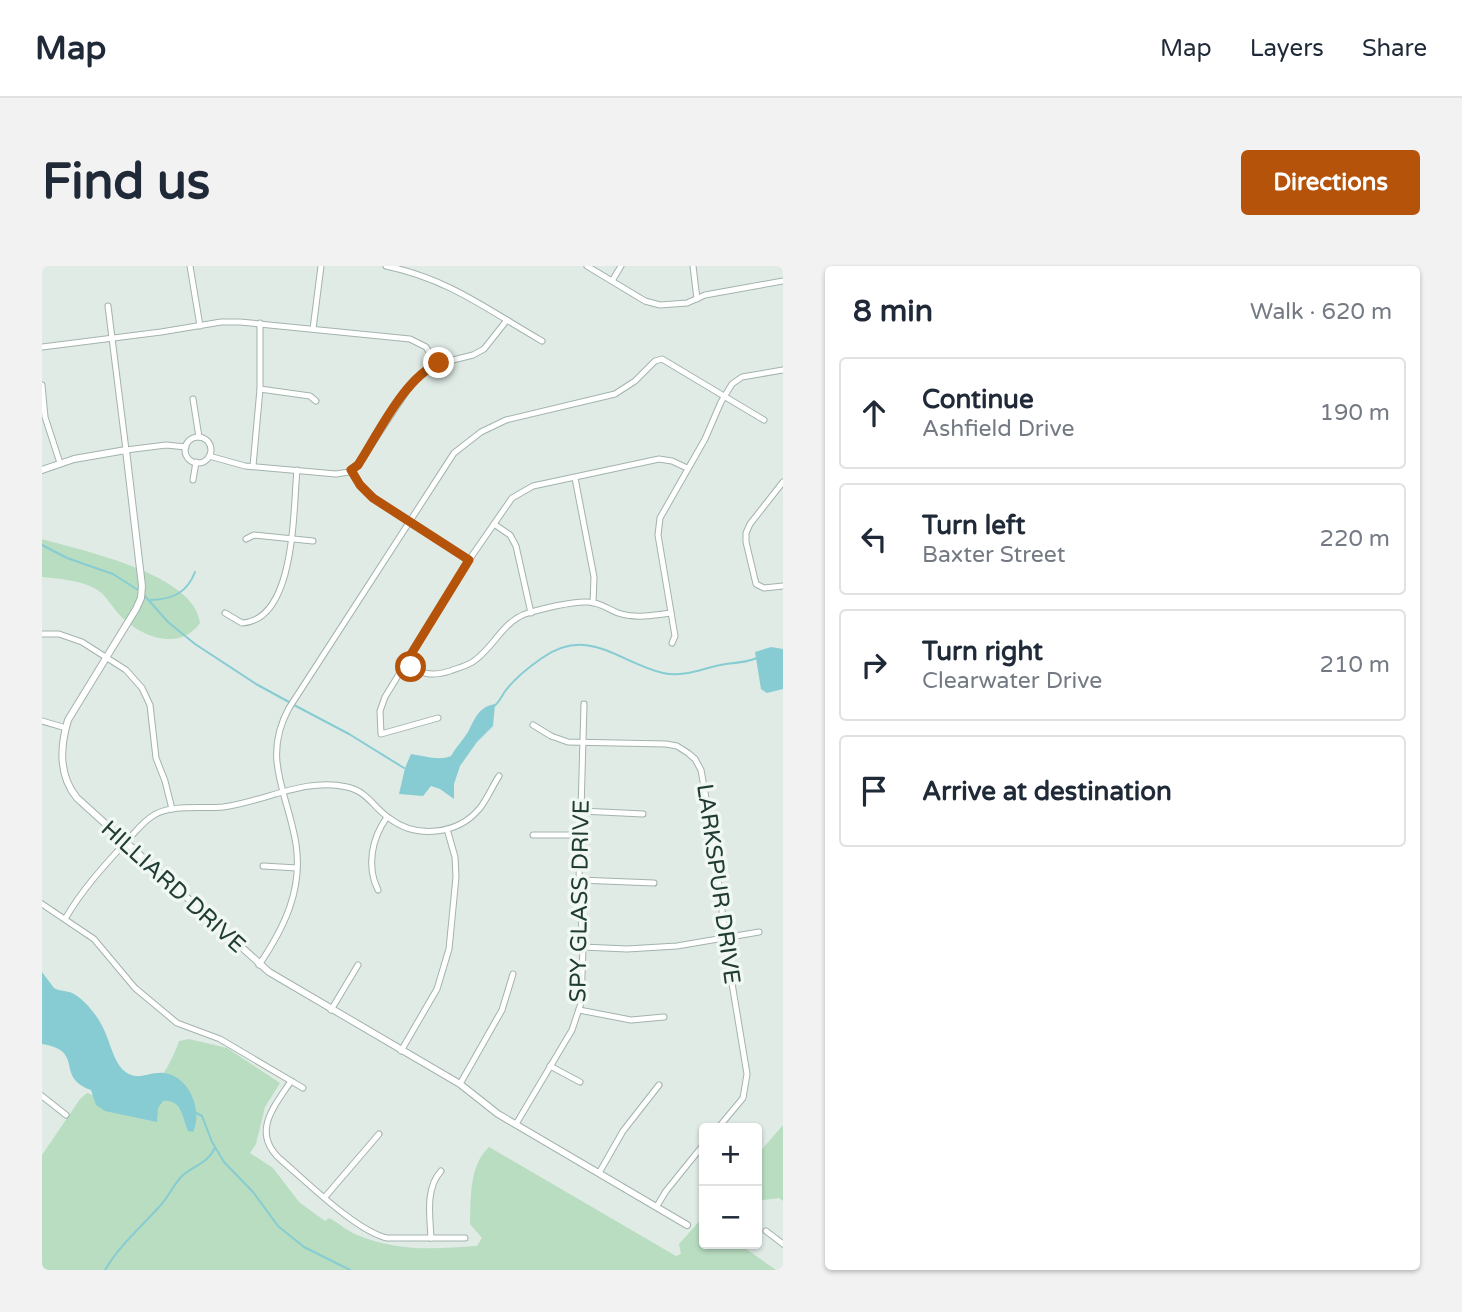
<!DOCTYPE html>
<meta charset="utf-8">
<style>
:root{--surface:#fff;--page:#f2f2f3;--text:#1f2937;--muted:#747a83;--line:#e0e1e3;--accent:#b45309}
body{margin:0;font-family:"Varela Round",sans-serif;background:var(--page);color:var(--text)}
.controls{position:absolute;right:21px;bottom:21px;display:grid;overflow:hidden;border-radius:7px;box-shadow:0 2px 5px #0004}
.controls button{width:63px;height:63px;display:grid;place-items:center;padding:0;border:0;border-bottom:2px solid var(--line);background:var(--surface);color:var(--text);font:35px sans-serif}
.stop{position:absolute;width:21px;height:21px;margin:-16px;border:5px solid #b45309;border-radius:50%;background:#fff}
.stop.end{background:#b45309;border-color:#fff;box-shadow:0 2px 7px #0008}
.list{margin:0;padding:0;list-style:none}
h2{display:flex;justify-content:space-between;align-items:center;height:91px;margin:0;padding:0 28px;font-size:30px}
h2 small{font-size:23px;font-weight:400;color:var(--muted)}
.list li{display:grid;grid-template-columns:46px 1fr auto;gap:21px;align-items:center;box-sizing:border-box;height:112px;margin:0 14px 14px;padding:0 14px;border:2px solid var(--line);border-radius:7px}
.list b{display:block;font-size:26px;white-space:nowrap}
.list p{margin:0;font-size:23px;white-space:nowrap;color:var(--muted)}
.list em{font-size:23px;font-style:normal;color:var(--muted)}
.icon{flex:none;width:38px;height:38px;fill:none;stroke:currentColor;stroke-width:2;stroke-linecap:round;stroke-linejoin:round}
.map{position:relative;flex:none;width:741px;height:1004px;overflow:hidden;border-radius:7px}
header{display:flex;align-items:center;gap:42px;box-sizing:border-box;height:98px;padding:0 35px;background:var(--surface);border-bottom:2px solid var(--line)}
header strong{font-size:33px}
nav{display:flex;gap:38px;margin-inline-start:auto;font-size:24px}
.intro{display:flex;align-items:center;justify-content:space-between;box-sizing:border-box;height:168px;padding:0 42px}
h1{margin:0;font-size:49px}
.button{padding:18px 32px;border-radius:7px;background:var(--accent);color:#fff;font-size:24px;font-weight:700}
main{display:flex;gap:42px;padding:0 42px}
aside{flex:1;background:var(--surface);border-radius:7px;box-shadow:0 2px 5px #0004}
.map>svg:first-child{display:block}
.green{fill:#b8ddc0}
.water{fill:#87ccd2}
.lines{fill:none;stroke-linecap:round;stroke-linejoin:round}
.stream{stroke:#87ccd2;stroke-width:2}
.minor-casing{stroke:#a3b3ad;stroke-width:7}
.tertiary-casing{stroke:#a3b3ad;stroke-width:8}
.minor{stroke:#fff;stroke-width:5}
.tertiary{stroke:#fff;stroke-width:6}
.route{stroke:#b45309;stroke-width:9}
.labels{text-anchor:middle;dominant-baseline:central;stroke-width:7;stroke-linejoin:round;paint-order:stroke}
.street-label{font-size:23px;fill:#203c33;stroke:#f1f8f4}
</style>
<header>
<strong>Map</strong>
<nav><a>Map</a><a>Layers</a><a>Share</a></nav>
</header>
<div class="intro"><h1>Find us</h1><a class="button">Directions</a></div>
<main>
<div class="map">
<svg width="741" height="1004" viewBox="0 0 741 1004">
<rect width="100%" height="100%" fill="#e0ebe6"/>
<!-- green -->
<g class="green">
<path d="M0,273C41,285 153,308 158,357C137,387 95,370 75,346C69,339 65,331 57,325C41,314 19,313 0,311Z"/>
<path d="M147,773L185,782L238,817L223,841L214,878L208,887L231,902L257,936L283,955L287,952C297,957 305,965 315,969C357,986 392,983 435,980L440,972L428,958C429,931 427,900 447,881L634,990L639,988L637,978L662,950V978H697L734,1004H0V889L38,833L45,827L90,843C113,821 126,806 137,775Z"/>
<path d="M741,859V935L737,932L715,935V889Z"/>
</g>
<!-- water -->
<g class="water">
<path d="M729,381L741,383V423L725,427L719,423L713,386Z"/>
<path d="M453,438L451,460L435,476L418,500L412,518V533L398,523L389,520L381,530L357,528L363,502L369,488C382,490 397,495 409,490C414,481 421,474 426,466C433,453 436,441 453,438Z"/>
<path d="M0,706L12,722C18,726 26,724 32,728C44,735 58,753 63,766C68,777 72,795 81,804C96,817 106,805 122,807C148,810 161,846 151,866L146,865C140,851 140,833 121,835L116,842L115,856L63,845L54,839L49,824C12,811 44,785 0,778Z"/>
</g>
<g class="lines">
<!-- stream -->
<g class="stream">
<path d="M0,279L25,292L71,308L96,324"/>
<path d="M101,328L126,356L153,378L214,418L247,436"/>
<path d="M109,334C131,333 145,327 153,306"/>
<path d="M252,439L307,468L362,502"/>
<path d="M452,440C457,437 460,429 464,424C474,411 487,401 500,392C547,359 577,397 621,407C644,412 662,401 684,398C694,397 706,396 715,392"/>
<path d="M154,847L160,850L170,876L182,896L211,926L236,960L262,981L308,1004"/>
<path d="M63,1004C77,980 98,962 117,941C126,932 131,919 140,910C152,899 165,898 173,882"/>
</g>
<defs>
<g id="minor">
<path d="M148,0L158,60"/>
<path d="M344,0C407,13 446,44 500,75"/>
<path d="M545,0L603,35L618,39L645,37L663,29L741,15"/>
<path d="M651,0L655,33"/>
<path d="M570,15L579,0"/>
<path d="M66,40L84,184L124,179L144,181"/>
<path d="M271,63L279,0"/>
<path d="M0,81L119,66L179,56H198L368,73L384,81L394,98"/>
<path d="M0,119L3,151L18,197"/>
<path d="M218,123L268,130L274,135"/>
<path d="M151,133L157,171"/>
<circle cx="156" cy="184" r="13"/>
<path d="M167,190L203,200L294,208L307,206L316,199L372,114L391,99L431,89L442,83L465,54"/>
<path d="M211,200L218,123V57"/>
<path d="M309,204L318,219L331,232L427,294"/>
<path d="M533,212L552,311L551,337"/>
<path d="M151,214L154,196"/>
<path d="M741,216L708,258L704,267V276L714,318L722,322L741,320"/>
<path d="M452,258L468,269L474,280L489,347"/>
<path d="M204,273L212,269L271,275"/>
<path d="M183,347L200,357C254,354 251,243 255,204"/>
<path d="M0,368H17L40,376L84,404L100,422L108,439L114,492L123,515L130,543"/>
<path d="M630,377L633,370L616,269L618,252L663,173L679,136L690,118L700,111L741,104"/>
<path d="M363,398C380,408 389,411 408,405C416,402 425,400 432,395C452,381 460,357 483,348C498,343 531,335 546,336C557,336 566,343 576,347C594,353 611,349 629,347"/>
<path d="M396,452L339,468L338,445L343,431L427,294L470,232L491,220L617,193L630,195L645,202"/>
<path d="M0,455L24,462"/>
<path d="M491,459L509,470L526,476L624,478L635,480L646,487L653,493L659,504L671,572L686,693L705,808L701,832L676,862"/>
<path d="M539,545L601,548"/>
<path d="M491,569H538"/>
<path d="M221,600L255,602"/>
<path d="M537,614L612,617"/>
<path d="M336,624C324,600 330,572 345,551"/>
<path d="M0,638L52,673L93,722L135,757L178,773L261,822"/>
<path d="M23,653C40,624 60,602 82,578C92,568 100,556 112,549C131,538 160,543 181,541C222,536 263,511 305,521C325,525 332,542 347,552C374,573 416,569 438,542C445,533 450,521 457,510"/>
<path d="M541,681L585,683L635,680L717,666"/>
<path d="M217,699C242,662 261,624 254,578C246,527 219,493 247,442L412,187L439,166L464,154L573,128L593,115L613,95L620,93L722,154"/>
<path d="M289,744L316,699"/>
<path d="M537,744L589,754L622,751"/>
<path d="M359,785L395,723L407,683L414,611L413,591L405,563"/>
<path d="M508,800L538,816"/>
<path d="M249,815C232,841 209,866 238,893C264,915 314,965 345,972H423"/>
<path d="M418,818L460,744L471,708"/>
<path d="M0,830L24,849"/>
<path d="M474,858L530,764L539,737L541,681L537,614L542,438"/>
<path d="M557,907L581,865L617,819"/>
<path d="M283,931L337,868"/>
<path d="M615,940L624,925L662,878"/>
<path d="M724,965L741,978"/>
<path d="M389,972C388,950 383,923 399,905"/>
</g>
<path id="tertiary" d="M0,204L32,193L84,184L100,320L99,332L94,343L26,454C18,481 16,509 35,532L227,706L418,818L456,848L645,959"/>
</defs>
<!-- minor casing -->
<use href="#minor" class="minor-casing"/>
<!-- tertiary casing -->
<use href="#tertiary" class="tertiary-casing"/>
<!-- minor -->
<use href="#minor" class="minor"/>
<!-- tertiary -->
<use href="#tertiary" class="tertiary"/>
</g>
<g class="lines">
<!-- route -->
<path class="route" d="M369,401L363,398L427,294L331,232L318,219L309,204L316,199C336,168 363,111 397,97"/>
</g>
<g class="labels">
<!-- street labels -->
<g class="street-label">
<text transform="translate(676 618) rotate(82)">LARKSPUR DRIVE</text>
<text transform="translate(131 621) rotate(42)">HILLIARD DRIVE</text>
<text transform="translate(538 635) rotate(-89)">SPY GLASS DRIVE</text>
</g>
</g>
</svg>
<div class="controls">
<button>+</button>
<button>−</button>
</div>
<div class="stop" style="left:369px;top:401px"></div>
<div class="stop end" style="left:397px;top:97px"></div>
</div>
<aside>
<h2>8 min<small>Walk · 620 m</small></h2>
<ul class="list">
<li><svg class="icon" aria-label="ahead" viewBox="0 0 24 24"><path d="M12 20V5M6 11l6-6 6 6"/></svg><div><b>Continue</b><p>Ashfield Drive</p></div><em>190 m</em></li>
<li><svg class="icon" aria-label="left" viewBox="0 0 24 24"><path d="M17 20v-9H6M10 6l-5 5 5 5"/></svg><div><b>Turn left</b><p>Baxter Street</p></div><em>220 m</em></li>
<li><svg class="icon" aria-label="right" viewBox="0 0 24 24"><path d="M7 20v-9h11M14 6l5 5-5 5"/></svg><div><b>Turn right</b><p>Clearwater Drive</p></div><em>210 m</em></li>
<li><svg class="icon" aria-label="arrive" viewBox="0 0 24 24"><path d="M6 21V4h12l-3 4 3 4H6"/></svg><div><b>Arrive at destination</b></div></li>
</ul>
</aside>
</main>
